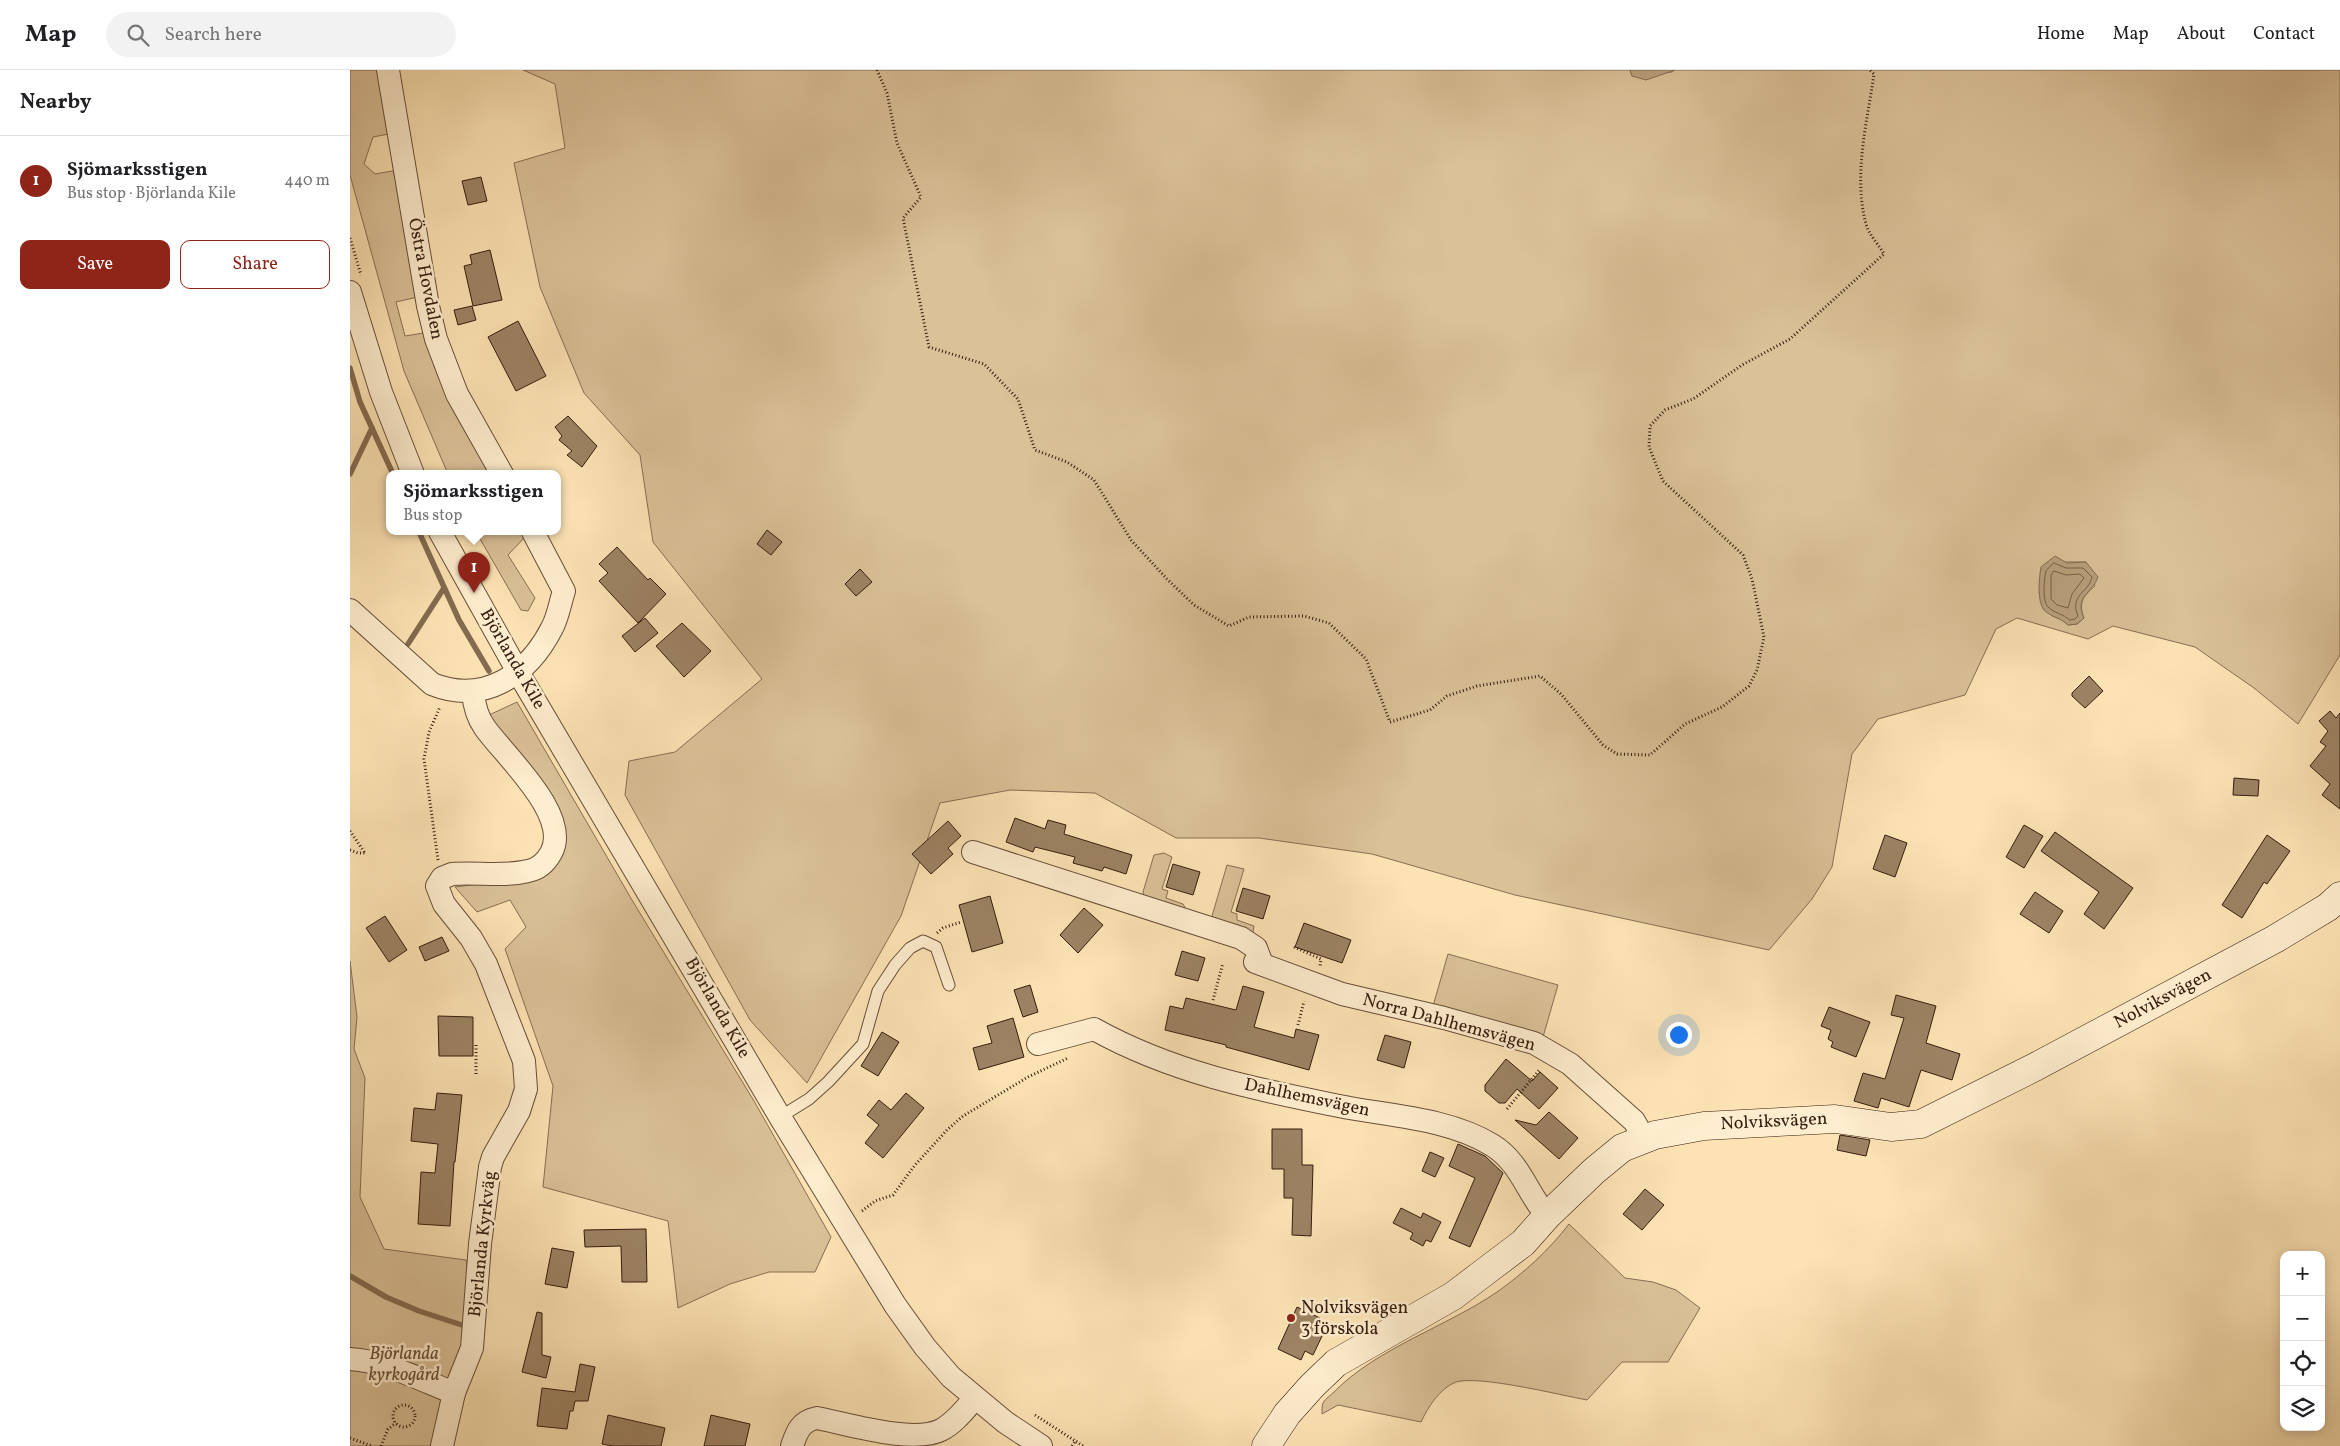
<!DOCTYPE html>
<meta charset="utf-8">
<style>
:root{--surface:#fff;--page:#f2f2f2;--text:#202124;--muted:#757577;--line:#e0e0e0;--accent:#8f2418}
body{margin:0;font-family:Vollkorn,serif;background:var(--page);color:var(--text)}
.controls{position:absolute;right:15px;bottom:15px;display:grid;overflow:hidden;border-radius:10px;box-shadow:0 2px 12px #0003}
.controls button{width:45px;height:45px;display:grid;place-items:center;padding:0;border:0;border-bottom:1px solid var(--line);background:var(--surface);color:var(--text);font:25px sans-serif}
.you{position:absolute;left:1328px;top:964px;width:18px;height:18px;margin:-12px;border:4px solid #fff;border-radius:50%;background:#1a73e8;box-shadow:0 0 0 8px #1a73e833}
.badge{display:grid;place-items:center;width:32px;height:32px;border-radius:50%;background:var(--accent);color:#fff;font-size:16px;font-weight:700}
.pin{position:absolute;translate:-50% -41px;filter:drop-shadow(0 1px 2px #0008)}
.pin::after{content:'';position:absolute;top:26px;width:18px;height:15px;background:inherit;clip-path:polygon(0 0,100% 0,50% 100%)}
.popup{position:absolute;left:36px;top:400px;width:175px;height:65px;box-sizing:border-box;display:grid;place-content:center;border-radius:10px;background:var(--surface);filter:drop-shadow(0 1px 4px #0005);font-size:16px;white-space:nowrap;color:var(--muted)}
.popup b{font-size:19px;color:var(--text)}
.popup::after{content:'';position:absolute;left:50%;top:100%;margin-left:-10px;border:10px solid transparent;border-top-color:var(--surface)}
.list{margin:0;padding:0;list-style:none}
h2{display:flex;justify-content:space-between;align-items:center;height:65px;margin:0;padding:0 20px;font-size:21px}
h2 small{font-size:16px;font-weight:400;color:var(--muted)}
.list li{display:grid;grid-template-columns:32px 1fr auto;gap:15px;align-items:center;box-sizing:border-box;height:90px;padding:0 20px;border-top:1px solid var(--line)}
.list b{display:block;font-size:19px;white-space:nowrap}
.list p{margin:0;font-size:16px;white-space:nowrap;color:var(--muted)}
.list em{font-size:16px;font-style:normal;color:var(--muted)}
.actions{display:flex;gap:10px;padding:15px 20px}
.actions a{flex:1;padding:11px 0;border:1px solid var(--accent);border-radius:10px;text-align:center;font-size:18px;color:var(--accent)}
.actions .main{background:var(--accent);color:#fff}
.icon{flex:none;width:28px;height:28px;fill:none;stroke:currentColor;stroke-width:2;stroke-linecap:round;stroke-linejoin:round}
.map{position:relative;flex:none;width:1990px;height:1376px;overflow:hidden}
header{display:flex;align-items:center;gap:30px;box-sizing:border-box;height:70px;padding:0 25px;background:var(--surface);border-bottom:1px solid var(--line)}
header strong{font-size:24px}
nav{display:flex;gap:28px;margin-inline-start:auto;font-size:18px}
.search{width:350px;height:45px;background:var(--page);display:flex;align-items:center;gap:12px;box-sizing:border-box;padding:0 18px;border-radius:28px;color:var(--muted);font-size:19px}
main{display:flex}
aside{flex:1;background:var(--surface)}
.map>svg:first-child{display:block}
.green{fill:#dbc198;stroke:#886e53;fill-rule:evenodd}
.water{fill:#b99f7c;stroke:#846b50}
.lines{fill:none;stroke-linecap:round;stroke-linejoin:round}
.shore{stroke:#775e45;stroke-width:1}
.stream{stroke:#846b50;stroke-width:5.5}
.building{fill:#9d8364;stroke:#351c0e}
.lane-casing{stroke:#674e38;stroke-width:13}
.street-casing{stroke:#674e38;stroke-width:24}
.secondary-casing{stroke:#351c0e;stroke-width:29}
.path{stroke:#351c0e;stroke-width:3;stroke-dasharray:1 2.5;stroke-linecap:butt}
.lane{stroke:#feedce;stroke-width:11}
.street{stroke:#feedce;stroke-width:22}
.secondary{stroke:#feedce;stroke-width:28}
.poi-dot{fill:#8f2418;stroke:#feedce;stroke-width:2}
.labels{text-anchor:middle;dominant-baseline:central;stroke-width:5;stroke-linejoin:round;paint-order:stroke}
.street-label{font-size:18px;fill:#351c0e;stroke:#feedce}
.poi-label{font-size:18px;fill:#351c0e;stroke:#feedce;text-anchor:start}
.park-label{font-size:18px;font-style:italic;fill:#674e37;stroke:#feedce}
</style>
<header>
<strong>Map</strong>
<div class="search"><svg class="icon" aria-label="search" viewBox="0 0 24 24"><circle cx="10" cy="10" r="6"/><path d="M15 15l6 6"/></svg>Search here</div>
<nav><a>Home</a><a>Map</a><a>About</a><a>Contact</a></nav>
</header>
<main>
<aside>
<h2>Nearby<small></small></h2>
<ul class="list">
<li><span class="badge">1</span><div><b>Sjömarksstigen</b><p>Bus stop · Björlanda Kile</p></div><em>440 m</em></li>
</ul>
<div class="actions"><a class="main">Save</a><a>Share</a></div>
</aside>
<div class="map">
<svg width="1990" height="1376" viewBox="0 0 1990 1376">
<rect width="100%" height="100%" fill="#fde3b4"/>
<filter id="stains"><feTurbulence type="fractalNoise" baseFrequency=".004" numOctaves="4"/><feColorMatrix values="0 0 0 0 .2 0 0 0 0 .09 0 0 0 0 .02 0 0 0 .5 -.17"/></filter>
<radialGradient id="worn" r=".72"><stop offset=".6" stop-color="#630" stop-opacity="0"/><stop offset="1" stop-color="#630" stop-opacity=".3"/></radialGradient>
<!-- green -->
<g class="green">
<path d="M0,0H32L44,63L23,67L14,94L25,104L48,100L72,226L46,232L55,266L80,262L141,404H98L54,301L0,105Z"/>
<path d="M173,0H1280L1282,6L1322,2L1325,0H1990V585L1948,654L1904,618L1845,577L1763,556L1738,569L1667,548L1646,559L1615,625L1528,649L1502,684L1482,797L1462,829L1419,880L1165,825L1022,784L909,768H826L745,723L660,720L590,733L551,846L457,1013L400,950L275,725L279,691L325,682L412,609L303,472L290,385L234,323L190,217L164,93L215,78L205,14ZM1712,492H1736L1745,516C1733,526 1728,533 1734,548L1727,554L1718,555L1711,549L1702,546L1689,523L1691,515Z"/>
<path d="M126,462H172L175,467L158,485L185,528L178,541L171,540Z"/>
<path d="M167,632L282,830L404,1031L481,1167L465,1202H419L380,1214L328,1238L318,1151L193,1117L203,1016L155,879L176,857L160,830L127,842L105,817L179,808L211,765L139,645Z"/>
<path d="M814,783L822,787L812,819L818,821L816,828L833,834L836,839L794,826L793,822L804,785Z"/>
<path d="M877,795L894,799L881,842L887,844V850L904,856L903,862L864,849L862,846Z"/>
<path d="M1098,884L1208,915L1193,967L1083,936Z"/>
<path d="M0,891L7,947L4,979L15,1008L10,1127L34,1179L116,1190L123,1221L120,1259L87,1376H0Z"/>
<path d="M1219,1154L1275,1208L1303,1212L1326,1220L1350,1238L1318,1292H1272L1237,1330C1210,1325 1129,1305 1106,1312C1090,1318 1078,1337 1071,1352L988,1335L972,1344C972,1341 972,1335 973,1333C975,1329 981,1325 984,1322C1027,1278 1096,1257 1147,1222C1174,1203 1199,1180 1219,1154Z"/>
</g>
<!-- water -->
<g class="water">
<path d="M1280,0H1325L1296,10L1282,6Z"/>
<path d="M1705,486L1717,493L1736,492L1748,507C1742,524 1724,526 1734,548L1727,554L1718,555C1711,548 1701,547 1694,540C1687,532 1689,508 1691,497Z"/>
</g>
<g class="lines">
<!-- shore -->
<g class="shore">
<path d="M1704,493L1716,498H1733L1742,507C1739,523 1719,524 1728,546L1725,549L1720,550C1713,544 1704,543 1698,537C1692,531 1694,509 1696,501Z"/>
<path d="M1704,501L1716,505L1730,504L1734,508L1722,524L1718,538L1707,535L1701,529V506Z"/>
</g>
<!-- stream -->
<g class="stream">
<path d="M0,298L10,332L43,404"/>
<path d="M0,404L22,358"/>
<path d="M69,462L109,550L139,601"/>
<path d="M58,574L94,518"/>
<path d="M0,1206L36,1227L69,1241L118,1257"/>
</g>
</g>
<!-- building -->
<g class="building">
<path d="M131,107L137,131L118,135L112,111Z"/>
<path d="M140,180L152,230L123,236L114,196L122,194L120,185Z"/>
<path d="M122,236L126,250L108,255L104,240Z"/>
<path d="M168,251L196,306L166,321L138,267Z"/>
<path d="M218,346L247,376L232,397L217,385L222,381L209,370L212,366L205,357Z"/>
<path d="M417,460L432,472L421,485L407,474Z"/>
<path d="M267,477L298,510L300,508L316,524L288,553L249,511L258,503L249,494Z"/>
<path d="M510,499L522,512L506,526L495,514Z"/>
<path d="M295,548L308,563L285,582L272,566Z"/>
<path d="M332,553L361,581L334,607L306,576Z"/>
<path d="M1739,606L1753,621L1735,638L1722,626V623Z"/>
<path d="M1980,641L1986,648L1990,643V739L1972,725L1980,714L1960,696L1976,676L1970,672L1978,661L1969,651Z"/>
<path d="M1884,708L1909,710L1908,726L1883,725Z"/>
<path d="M665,748L695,759L698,750L716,755L714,764L782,785L776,804L754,797L752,801L723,793L725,787L685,777L683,782L656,772Z"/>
<path d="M598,751L611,766L598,778L603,784L581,804L562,784Z"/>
<path d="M1674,755L1693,766L1674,798L1656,787Z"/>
<path d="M1705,762L1783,818L1754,859L1734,844L1749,822L1691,781Z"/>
<path d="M1535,765L1557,773L1545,807L1523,799Z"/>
<path d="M1917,765L1940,781L1917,814L1914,812L1892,848L1872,835Z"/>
<path d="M823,794L850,802L843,825L816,817Z"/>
<path d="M893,818L920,826L913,849L886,841Z"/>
<path d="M1685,822L1713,841L1699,863L1670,844Z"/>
<path d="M640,826L653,873L622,882L609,835Z"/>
<path d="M734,838L753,855L728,883L710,865Z"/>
<path d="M35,846L57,880L39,892L16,858Z"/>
<path d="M954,853L1001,870L992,893L945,877Z"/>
<path d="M92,867L99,881L75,891L69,877Z"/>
<path d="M832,881L855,888L848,911L825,905Z"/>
<path d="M680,915L688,942L673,947L664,920Z"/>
<path d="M893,916L914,922L904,957L944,968L946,959L969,965L959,1000L876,977V975L815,960L820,936L833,939L836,928L886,940Z"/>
<path d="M1546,925L1586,936L1576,973L1610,984L1602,1010L1571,1000L1559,1037L1531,1028L1528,1038L1504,1031L1513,1003L1535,1009L1554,948L1541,945Z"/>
<path d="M1479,937L1520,952L1506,987L1481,977L1483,972L1478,969L1481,960L1471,956Z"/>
<path d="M88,946L123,947V986H89Z"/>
<path d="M663,948L674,987L629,1000L623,978L642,973L637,956Z"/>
<path d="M532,962L549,972L528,1006L511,996Z"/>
<path d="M1035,965L1061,972L1054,998L1027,990Z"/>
<path d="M1156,989L1182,1011L1190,1002L1208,1018L1189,1039L1167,1019L1155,1033H1149L1135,1021V1015Z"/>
<path d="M87,1023L112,1025L105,1092H104L100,1156L68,1154L71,1102L85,1103L88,1074L61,1071L64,1038L85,1040Z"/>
<path d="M556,1023L574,1038L533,1088L515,1073L529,1055L517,1045L529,1030L541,1040Z"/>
<path d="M1199,1042L1228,1068L1209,1089L1165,1050L1186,1055Z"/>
<path d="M922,1059H952V1095H963L961,1166L942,1165L943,1128H934V1099H922Z"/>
<path d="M1490,1065L1520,1070L1516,1086L1487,1080Z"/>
<path d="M1108,1074L1135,1086L1153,1103L1120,1177L1099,1168L1125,1108L1099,1096Z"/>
<path d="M1080,1082L1094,1088L1085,1107L1072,1101Z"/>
<path d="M1295,1119L1314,1135L1292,1160L1273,1144Z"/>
<path d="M1051,1138L1071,1148L1073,1143L1091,1152L1081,1172L1076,1170L1073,1176L1060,1169L1063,1163L1043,1153Z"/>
<path d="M296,1159L297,1212H272L271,1176L235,1177L234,1160Z"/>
<path d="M202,1178L224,1182L217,1218L195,1214Z"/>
<path d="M947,1237L970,1248L966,1258L974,1262L963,1285L955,1281L951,1290L928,1279Z"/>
<path d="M187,1242L192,1243V1285L201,1287L196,1308L172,1302Z"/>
<path d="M230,1294L245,1297L238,1331H225L223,1341H220L217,1359L187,1356L192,1318L225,1322Z"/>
<path d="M258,1345L315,1358L311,1376H263L252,1374Z"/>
<path d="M361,1345L400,1354L395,1376H354Z"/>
</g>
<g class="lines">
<defs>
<path id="lane" d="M430,1047L459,1029L478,1012L513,974L528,921L545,895L560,878L573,871L586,877L599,915"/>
<g id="street">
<path d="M38,0L78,236L86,269L107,324L152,404"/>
<path d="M0,222L31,322L63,404"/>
<path d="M90,462L168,602L430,1047L545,1235L575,1277L601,1307L655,1352L691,1376"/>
<path d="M0,540L82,614C134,635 178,605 202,558C208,547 210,533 214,521L183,462"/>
<path d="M623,782L891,868L906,878L912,894"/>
<path d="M905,892L992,924L1094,948L1184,973L1220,994L1284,1051L1294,1068"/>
<path d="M688,974L744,959C821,1002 904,1019 989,1036C1039,1046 1098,1048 1142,1075C1170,1092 1177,1123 1197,1146"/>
<path d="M0,1289C35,1291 71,1310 104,1323"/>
<path d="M92,1376L104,1323L122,1278L130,1174L140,1097L143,1087L169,1041L176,1019L174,991L136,894L121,868L94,834L87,816L92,808L102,804C127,802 154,807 178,801C189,799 196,792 201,783C222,746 155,686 135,658C127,647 124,635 123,622"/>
<path d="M442,1376C447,1361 451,1351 467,1348C498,1354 563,1374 591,1360C605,1353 615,1339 625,1328"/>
</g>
<path id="secondary" d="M916,1376L937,1344L962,1316L986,1293L1103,1226L1132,1204L1173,1173L1197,1146L1244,1101L1272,1078L1305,1065L1354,1056L1485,1049L1541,1057L1571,1054L1685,997L1925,869L1978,837L1990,826"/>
</defs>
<!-- lane casing -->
<use href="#lane" class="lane-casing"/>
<!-- street casing -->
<use href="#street" class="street-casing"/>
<!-- secondary casing -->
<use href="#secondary" class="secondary-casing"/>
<!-- path -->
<g class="path">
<path d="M527,0L537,23L547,73L571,127L553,148L579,277L634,294L668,329L685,380L717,392L744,410L781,470L817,509L844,535L879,556L899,547L954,546L979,553L1016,589L1040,652L1080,640L1097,626L1127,616L1190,606L1211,624L1253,675L1267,684L1300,685L1335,654L1372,637L1399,616L1407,600L1414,567L1402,509L1393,485L1313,411L1299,377L1300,356L1315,340L1343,329L1392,295L1440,269L1534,184C1529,175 1519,165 1516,154C1503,106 1517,53 1524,4L1520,0"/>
<path d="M0,168L11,205"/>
<path d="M0,761L15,783"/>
<path d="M0,780L8,783H15"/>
<path d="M88,790L74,689L79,662L90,637"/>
<path d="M587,863L593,858L611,852"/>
<path d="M944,877L971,889L970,896"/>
<path d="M863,930L873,893"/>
<path d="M948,955L954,931"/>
<path d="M126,1004V974"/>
<path d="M1157,1039L1190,999"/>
<path d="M512,1141L525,1131L543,1125L565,1095L597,1060L613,1046L678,1007L718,988"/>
<circle cx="54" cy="1346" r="11"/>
<path d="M685,1345L733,1376"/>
<path d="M0,1368L22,1376"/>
<path d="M31,1376L38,1359L46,1353"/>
<path d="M722,1376L726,1370"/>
</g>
<!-- lane -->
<use href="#lane" class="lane"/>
<!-- street -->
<use href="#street" class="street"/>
<!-- secondary -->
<use href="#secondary" class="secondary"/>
</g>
<!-- markers -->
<circle class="poi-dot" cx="941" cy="1248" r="5"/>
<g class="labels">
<!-- street labels -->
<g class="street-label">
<text transform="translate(75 209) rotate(79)">Östra Hovdalen</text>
<text transform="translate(162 589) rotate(60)">Björlanda Kile</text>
<text transform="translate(1813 929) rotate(-28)">Nolviksvägen</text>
<text transform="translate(367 938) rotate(60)">Björlanda Kile</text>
<text transform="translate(1099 953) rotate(15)">Norra Dahlhemsvägen</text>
<text transform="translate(957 1028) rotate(12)">Dahlhemsvägen</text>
<text transform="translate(1424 1052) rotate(-3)">Nolviksvägen</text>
<text transform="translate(133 1174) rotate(-84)">Björlanda Kyrkväg</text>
</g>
<!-- poi labels -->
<g class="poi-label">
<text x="951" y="1238">Nolviksvägen<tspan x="951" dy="21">3 förskola</tspan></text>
</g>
<!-- park labels -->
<g class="park-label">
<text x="54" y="1284">Björlanda<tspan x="54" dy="21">kyrkogård</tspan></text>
</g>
</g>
<rect width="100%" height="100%" filter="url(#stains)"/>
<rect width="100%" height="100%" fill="url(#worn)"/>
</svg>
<div class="controls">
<button>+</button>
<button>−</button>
<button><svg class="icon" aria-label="locate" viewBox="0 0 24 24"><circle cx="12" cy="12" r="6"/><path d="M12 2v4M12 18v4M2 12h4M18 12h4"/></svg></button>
<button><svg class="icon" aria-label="layers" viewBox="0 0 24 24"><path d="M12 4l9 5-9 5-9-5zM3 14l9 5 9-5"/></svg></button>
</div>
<div class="you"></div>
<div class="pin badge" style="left:124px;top:523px">1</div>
<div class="popup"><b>Sjömarksstigen</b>Bus stop</div>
</div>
</main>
